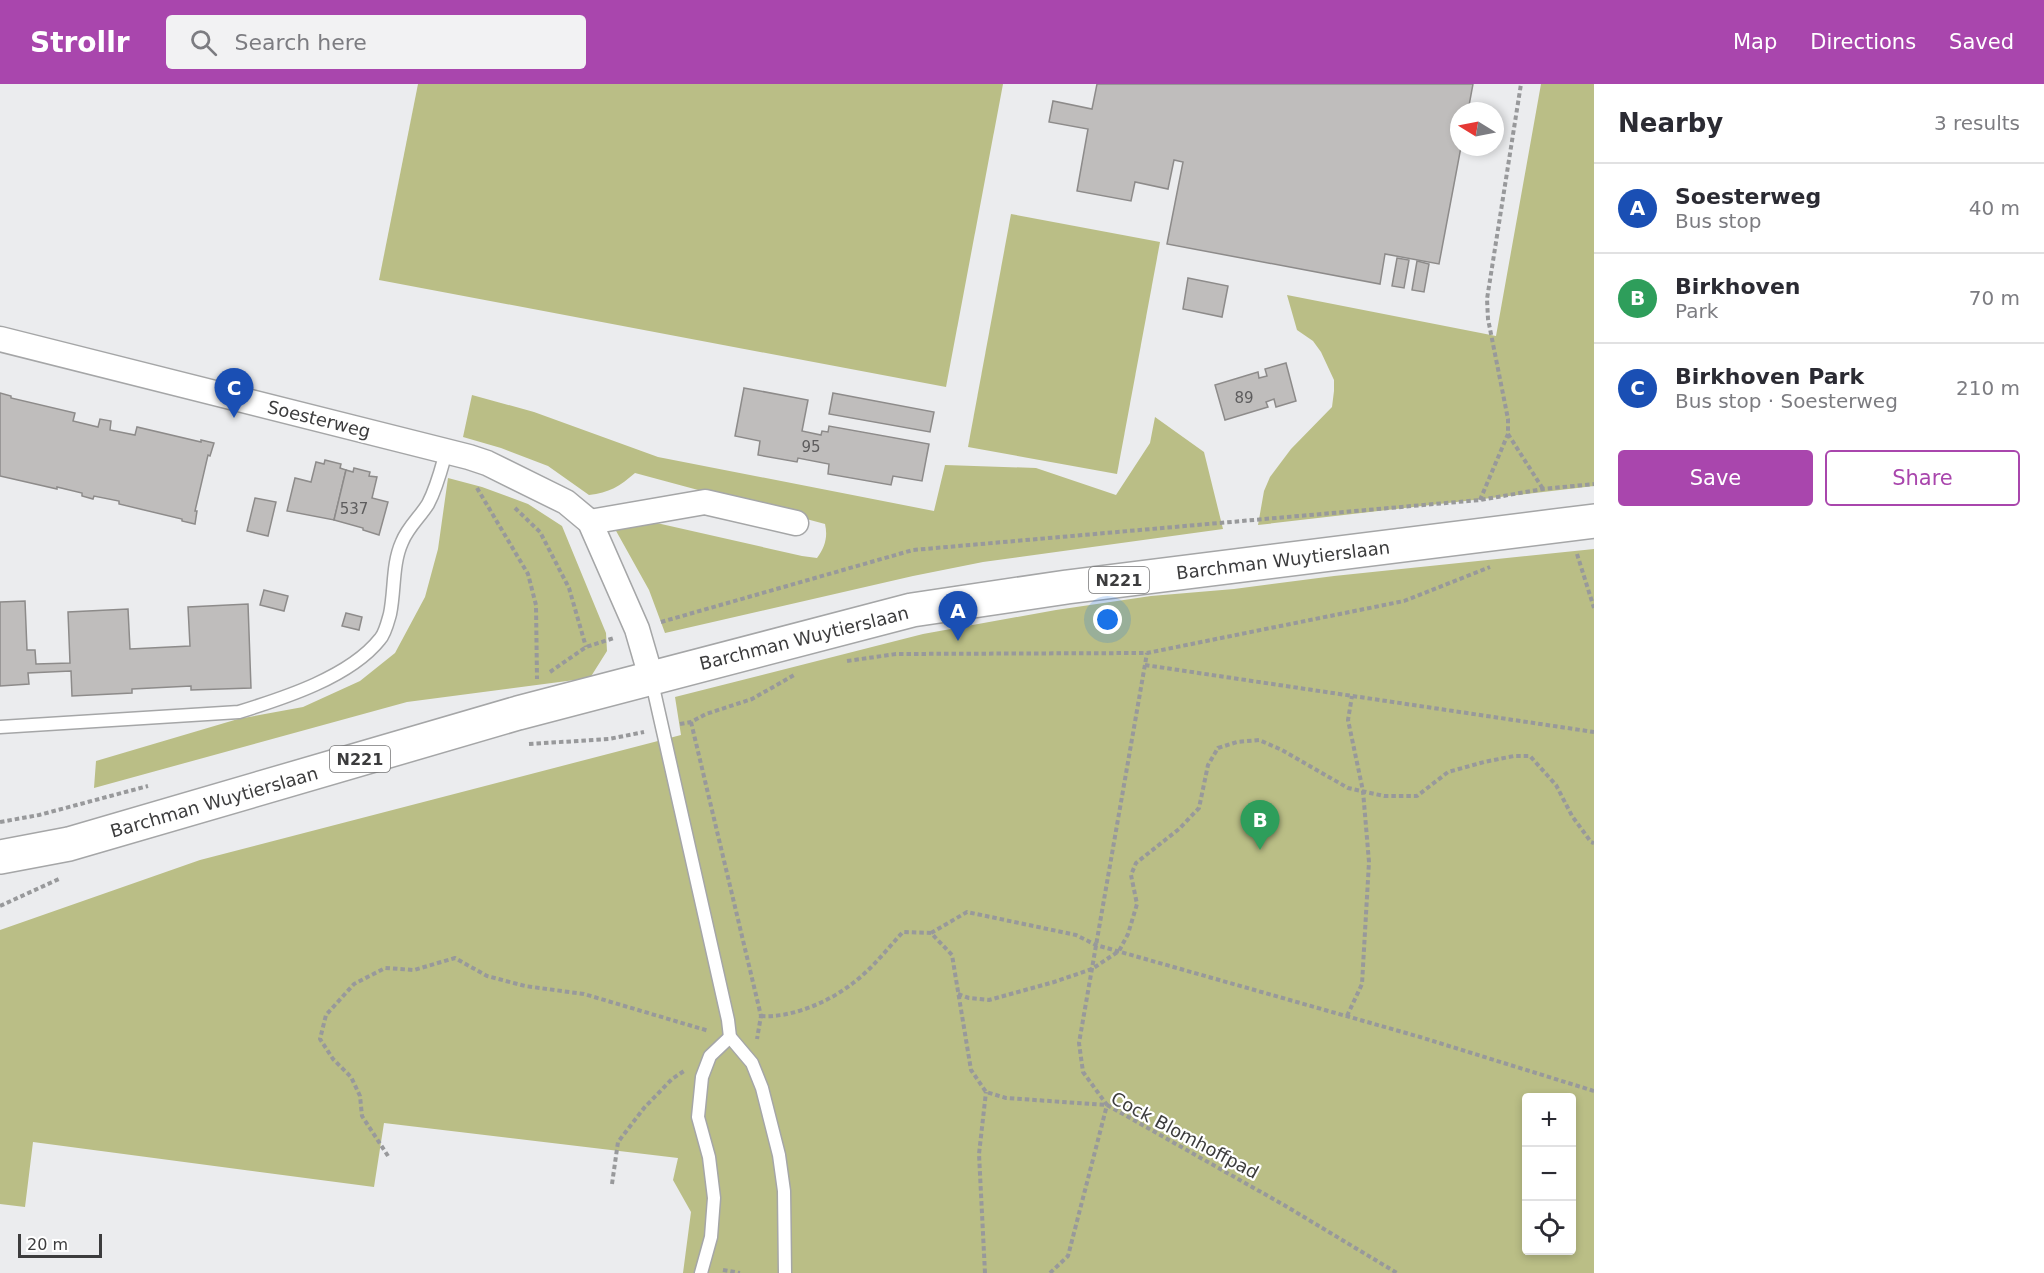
<!DOCTYPE html>
<meta charset="utf-8">
<style>
:root{--surface:#fff;--page:#f2f2f3;--text:#2b2b33;--muted:#7c7c81;--line:#e1e1e2;--accent:#a946ad}
body{margin:0;font-family:"DejaVu Sans",sans-serif;background:var(--page);color:var(--text)}
.controls{position:absolute;right:18px;bottom:18px;display:grid;overflow:hidden;border-radius:6px;box-shadow:0 3px 9px #0003}
.controls button{width:54px;height:54px;display:grid;place-items:center;padding:0;border:0;border-bottom:2px solid var(--line);background:var(--surface);color:var(--text);font:30px sans-serif}
.compass{position:absolute;left:1450px;top:18px;width:54px;height:54px;border-radius:50%;background:var(--surface);box-shadow:0 3px 9px #0003;rotate:280deg}
.scale{position:absolute;left:18px;bottom:15px;width:84px;box-sizing:border-box;padding-left:6px;border:3px solid #3c3c3d;border-top:0;font-size:16px;line-height:21px;white-space:nowrap;color:#3c3c3d;-webkit-text-stroke:4px #fff;paint-order:stroke}
.you{position:absolute;left:1108px;top:536px;width:21px;height:21px;margin:-15px;border:4px solid #fff;border-radius:50%;background:#1a73e8;box-shadow:0 0 0 9px #1a73e833}
.badge{display:grid;place-items:center;width:39px;height:39px;border-radius:50%;background:var(--accent);color:#fff;font-size:20px;font-weight:700}
.pin{position:absolute;translate:-50% -50px;filter:drop-shadow(0 2px 3px #0008)}
.pin::after{content:'';position:absolute;top:32px;width:21px;height:18px;background:inherit;clip-path:polygon(0 0,100% 0,50% 100%)}
.list{margin:0;padding:0;list-style:none}
h2{display:flex;justify-content:space-between;align-items:center;height:78px;margin:0;padding:0 24px;font-size:26px}
h2 small{font-size:20px;font-weight:400;color:var(--muted)}
.list li{display:grid;grid-template-columns:39px 1fr auto;gap:18px;align-items:center;box-sizing:border-box;height:90px;padding:0 24px;border-top:2px solid var(--line)}
.list b{display:block;font-size:22px;white-space:nowrap}
.list p{margin:0;font-size:20px;white-space:nowrap;color:var(--muted)}
.list em{font-size:20px;font-style:normal;color:var(--muted)}
.actions{display:flex;gap:12px;padding:18px 24px}
.actions a{flex:1;padding:14px 0;border:2px solid var(--accent);border-radius:6px;text-align:center;font-size:21px;color:var(--accent)}
.actions .main{background:var(--accent);color:#fff}
.icon{flex:none;width:33px;height:33px;fill:none;stroke:currentColor;stroke-width:2;stroke-linecap:round;stroke-linejoin:round}
.map{position:relative;flex:none;width:1594px;height:1189px;overflow:hidden}
header{display:flex;align-items:center;gap:36px;box-sizing:border-box;height:84px;padding:0 30px;background:var(--accent);color:#fff}
header strong{font-size:28px}
nav{display:flex;gap:33px;margin-inline-start:auto;font-size:21px}
.search{width:420px;height:54px;background:var(--page);display:flex;align-items:center;gap:15px;box-sizing:border-box;padding:0 21px;border-radius:6px;color:var(--muted);font-size:22px}
main{display:flex}
aside{flex:1;background:var(--surface)}
.map>svg:first-child{display:block}
.green{fill:#babe86;fill-rule:evenodd}
.building{fill:#bfbdbc;stroke:#8d8b8a;stroke-width:1.5}
.lines{fill:none;stroke-linecap:round;stroke-linejoin:round}
.service-casing{stroke:#a5a6a7;stroke-width:15}
.minor-casing{stroke:#a5a6a7;stroke-width:27}
.primary-casing{stroke:#a5a6a7;stroke-width:36}
.path{stroke:#98999b;stroke-width:4;stroke-dasharray:4.5 3;stroke-linecap:butt}
.service{stroke:#fff;stroke-width:12}
.minor{stroke:#fff;stroke-width:24}
.primary{stroke:#fff;stroke-width:33}
.labels{text-anchor:middle;dominant-baseline:central;stroke-width:4.5;stroke-linejoin:round;paint-order:stroke}
.number-label{font-size:15px;fill:#5d5c5d}
.shield{fill:#fff;stroke:#767677;stroke-width:1.5}
.shield-label{font-size:16px;font-weight:bold;fill:#3c3c3d}
.street-label{font-size:18px;fill:#3c3c3d;stroke:#fff}
</style>
<header>
<strong>Strollr</strong>
<div class="search"><svg class="icon" aria-label="search" viewBox="0 0 24 24"><circle cx="10" cy="10" r="6"/><path d="M15 15l6 6"/></svg>Search here</div>
<nav><a>Map</a><a>Directions</a><a>Saved</a></nav>
</header>
<main>
<div class="map">
<svg width="1594" height="1189" viewBox="0 0 1594 1189">
<rect width="100%" height="100%" fill="#ebecee"/>
<!-- green -->
<g class="green">
<path d="M418,0H1003L946,303L379,196Z"/>
<path d="M1541,0H1594V402L1258,441L1264,407L1270,393L1291,365L1332,323L1334,307V296L1321,268L1313,257L1297,246L1287,211L1496,252Z"/>
<path d="M1011,130L1160,158L1117,390L968,363Z"/>
<path d="M472,311L534,328L658,373L934,427L945,381L1036,384L1116,411L1150,359L1155,333L1204,368L1223,445L983,478L913,492L665,549L649,506L615,445L639,435L802,472L817,474C825,463 828,453 825,440L635,389C620,402 609,409 589,411L548,382L501,364L463,353Z"/>
<path d="M448,394L482,403L528,420L562,442L606,549L607,567L590,594L407,618L94,704L96,677L238,635L303,623L360,597L395,569L425,513L438,465Z"/>
<path d="M1594,465V1189H683L691,1128L673,1096L678,1074L384,1039L374,1103L33,1058L25,1123L0,1120V846L200,776L681,651L675,613L923,550L1056,526L1151,512L1234,505L1334,492ZM1526,1014H1572V1166H1526Z"/>
</g>
<!-- building -->
<g class="building">
<path d="M1097,0H1473L1468,27H1459V63H1461L1439,180L1385,170L1380,200L1167,160L1183,78L1174,76L1168,105L1135,98L1131,117L1077,107L1088,45L1049,38L1053,17L1092,25Z"/>
<path d="M1397,174L1409,176L1404,204L1392,202Z"/>
<path d="M1417,177L1429,180L1424,208L1412,206Z"/>
<path d="M1188,194L1228,202L1222,233L1183,225Z"/>
<path d="M1286,279L1296,317L1276,323L1274,315L1266,318L1268,323L1225,336L1215,301L1258,288L1259,294L1267,292L1265,285Z"/>
<path d="M744,304L808,316L802,347L821,351L822,347L828,348L829,342L929,360L922,397L893,392L891,401L828,390L829,380L798,374L797,378L758,371L760,357L735,352Z"/>
<path d="M0,309L11,312V314L75,329L73,337L98,343L100,335L111,337L110,346L135,351L137,343L201,358V356L214,359L210,372L208,371L195,427H197L195,440L182,437V435L119,420V417L94,412L93,415L82,412V409L57,403V405L0,392Z"/>
<path d="M833,309L934,328L930,348L829,330Z"/>
<path d="M325,376L341,380L340,384L346,386L334,436L287,427L295,394L311,398L316,378L324,380Z"/>
<path d="M354,384L370,388L369,392L377,393L372,414L388,418L379,451L363,446V444L334,436L346,386L353,388Z"/>
<path d="M255,414L276,418L268,452L247,447Z"/>
<path d="M264,506L288,512L284,527L260,521Z"/>
<path d="M25,517L27,566H35L36,580L70,579L68,528L128,525L130,565L190,562L188,523L248,520L251,604L191,606V602L132,605V609L72,612L71,587L28,589L29,600L0,602V518Z"/>
<path d="M346,529L362,533L359,546L342,542Z"/>
</g>
<g class="lines">
<defs>
<g id="service">
<path d="M651,594L728,936L730,953L752,979L762,1004L779,1071L784,1107L785,1189"/>
<path d="M0,643L239,628C284,614 350,593 380,555C385,550 388,537 390,530C395,506 392,480 402,458C408,443 420,433 428,420C437,403 441,386 446,368"/>
<path d="M701,1189L711,1153L714,1114L709,1073L698,1033L702,993L710,972L730,953"/>
</g>
<g id="minor">
<path d="M0,255L469,373L487,379L566,418L590,438L637,545L651,593"/>
<path d="M590,438L705,418L796,439"/>
</g>
<path id="primary" d="M0,773L69,760L518,629L912,526L1067,503L1594,437"/>
</defs>
<!-- service casing -->
<use href="#service" class="service-casing"/>
<!-- minor casing -->
<use href="#minor" class="minor-casing"/>
<!-- primary casing -->
<use href="#primary" class="primary-casing"/>
<!-- path -->
<g class="path">
<path d="M1508,350L1543,405"/>
<path d="M477,404L528,490L536,521L537,595"/>
<path d="M1480,416L1508,350V335L1488,235L1487,215L1521,0"/>
<path d="M515,424L540,448L569,504L586,563"/>
<path d="M1577,470L1594,524"/>
<path d="M661,538L913,466L1480,416L1543,405L1594,400"/>
<path d="M847,577L896,570L1147,569L1404,517L1490,483"/>
<path d="M1145,581L1594,648"/>
<path d="M550,588L586,563L614,554"/>
<path d="M691,638L761,932L757,955"/>
<path d="M680,640L691,638L706,630L752,615L796,590"/>
<path d="M529,660L609,655L644,648"/>
<path d="M0,738L39,731L148,702"/>
<path d="M0,822L61,794"/>
<path d="M931,849L967,828L1076,851L1096,861L1420,953L1594,1007"/>
<path d="M958,910L969,914L989,916L1054,898L1092,885L1119,867L1128,850L1137,820L1131,791L1136,779L1179,745L1199,724L1208,681L1218,664L1237,658L1259,656L1282,666L1348,704L1384,712H1417L1448,688L1484,678L1514,672H1530L1556,701L1572,732L1591,758L1594,759"/>
<path d="M761,932C792,934 829,918 853,899C872,885 887,865 903,848L931,849L952,871L971,986L986,1008L1006,1014L1107,1021L1284,1121L1397,1189"/>
<path d="M1347,932L1362,900L1369,778L1363,707L1348,636L1352,612"/>
<path d="M388,1072L362,1032L360,1012L351,993L333,975L320,955L326,931L354,900L385,884L414,886L455,874L487,892L525,902L584,910L709,947"/>
<path d="M612,1100L618,1058L644,1024L672,995L684,987"/>
<path d="M723,1186L740,1189"/>
<path d="M985,1189L979,1070L986,1008"/>
<path d="M1050,1189L1068,1172L1107,1021L1083,988L1079,959L1147,569"/>
</g>
<!-- service -->
<use href="#service" class="service"/>
<!-- minor -->
<use href="#minor" class="minor"/>
<!-- primary -->
<use href="#primary" class="primary"/>
</g>
<g class="labels">
<!-- number labels -->
<g class="number-label">
<text x="1244" y="314">89</text>
<text x="811" y="363">95</text>
<text x="354" y="425">537</text>
</g>
<!-- shield labels -->
<g class="shield">
<rect x="1089" y="483" width="60" height="26" rx="4.5"/>
<rect x="330" y="662" width="60" height="26" rx="4.5"/>
</g>
<g class="shield-label">
<text x="1119" y="496">N221</text>
<text x="360" y="675">N221</text>
</g>
<!-- street labels -->
<g class="street-label">
<text transform="translate(319 335) rotate(14)">Soesterweg</text>
<text transform="translate(1283 476) rotate(-7)">Barchman Wuytierslaan</text>
<text transform="translate(804 554) rotate(-14)">Barchman Wuytierslaan</text>
<text transform="translate(214 718) rotate(-16)">Barchman Wuytierslaan</text>
<text transform="translate(1185 1051) rotate(28)">Cock Blomhoffpad</text>
</g>
</g>
</svg>
<div class="controls">
<button>+</button>
<button>−</button>
<button><svg class="icon" aria-label="locate" viewBox="0 0 24 24"><circle cx="12" cy="12" r="6"/><path d="M12 2v4M12 18v4M2 12h4M18 12h4"/></svg></button>
</div>
<svg class="compass" viewBox="-18 -18 36 36"><path d="M0-13l5 13h-10z" fill="#e53935"/><path d="M0 13l5-13h-10z" fill="#7c7c81"/></svg>
<div class="scale">20 m</div>
<div class="you"></div>
<div class="pin badge" style="left:958px;top:557px;background:#1a4fb4">A</div>
<div class="pin badge" style="left:1260px;top:766px;background:#2e9e5b">B</div>
<div class="pin badge" style="left:234px;top:334px;background:#1a4fb4">C</div>
</div>
<aside>
<h2>Nearby<small>3 results</small></h2>
<ul class="list">
<li><span class="badge" style="background:#1a4fb4">A</span><div><b>Soesterweg</b><p>Bus stop</p></div><em>40 m</em></li>
<li><span class="badge" style="background:#2e9e5b">B</span><div><b>Birkhoven</b><p>Park</p></div><em>70 m</em></li>
<li><span class="badge" style="background:#1a4fb4">C</span><div><b>Birkhoven Park</b><p>Bus stop · Soesterweg</p></div><em>210 m</em></li>
</ul>
<div class="actions"><a class="main">Save</a><a>Share</a></div>
</aside>
</main>
